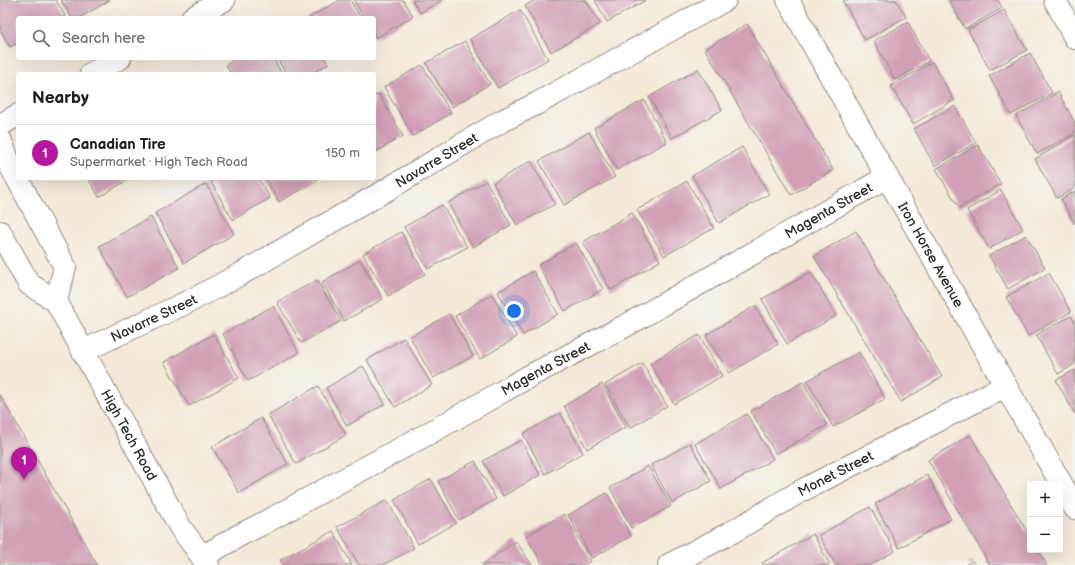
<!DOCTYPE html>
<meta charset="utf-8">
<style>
:root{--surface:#fff;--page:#f6f6f6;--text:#202124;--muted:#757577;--line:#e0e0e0;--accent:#b5179e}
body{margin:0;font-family:"Balsamiq Sans",sans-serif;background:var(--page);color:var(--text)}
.controls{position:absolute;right:12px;bottom:12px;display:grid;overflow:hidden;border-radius:4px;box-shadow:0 4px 16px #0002}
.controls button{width:36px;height:36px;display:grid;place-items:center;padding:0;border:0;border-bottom:1px solid var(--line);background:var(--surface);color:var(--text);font:20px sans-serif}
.you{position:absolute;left:514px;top:311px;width:14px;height:14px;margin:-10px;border:3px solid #fff;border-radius:50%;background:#1a73e8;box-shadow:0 0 0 6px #1a73e833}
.badge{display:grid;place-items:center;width:26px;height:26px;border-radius:50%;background:var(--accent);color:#fff;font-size:13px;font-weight:700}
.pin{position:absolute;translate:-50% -33px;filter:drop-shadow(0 1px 2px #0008)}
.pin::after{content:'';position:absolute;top:21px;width:14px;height:12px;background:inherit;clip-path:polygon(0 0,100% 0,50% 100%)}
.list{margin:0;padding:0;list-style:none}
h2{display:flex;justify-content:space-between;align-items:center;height:52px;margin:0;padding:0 16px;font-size:17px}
h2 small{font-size:13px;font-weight:400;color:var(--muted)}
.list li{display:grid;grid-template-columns:26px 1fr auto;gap:12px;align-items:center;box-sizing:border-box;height:56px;padding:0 16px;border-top:1px solid var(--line)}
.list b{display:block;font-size:15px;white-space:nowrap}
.list p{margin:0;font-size:13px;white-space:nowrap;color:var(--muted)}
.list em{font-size:13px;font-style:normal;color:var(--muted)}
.icon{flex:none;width:22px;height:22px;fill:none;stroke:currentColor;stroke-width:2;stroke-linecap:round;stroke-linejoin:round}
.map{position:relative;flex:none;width:1075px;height:565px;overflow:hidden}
.search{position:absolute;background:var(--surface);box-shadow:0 4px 16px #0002;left:16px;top:16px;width:360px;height:44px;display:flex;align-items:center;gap:10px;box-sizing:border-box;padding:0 14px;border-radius:4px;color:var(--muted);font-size:15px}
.panel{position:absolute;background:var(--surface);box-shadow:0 4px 16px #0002;left:16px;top:72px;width:360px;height:108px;border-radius:4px}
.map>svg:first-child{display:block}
.building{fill:#d1a0b6}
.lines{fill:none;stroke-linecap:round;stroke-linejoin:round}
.minor-casing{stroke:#908a82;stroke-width:24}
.minor{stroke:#fff;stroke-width:22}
.labels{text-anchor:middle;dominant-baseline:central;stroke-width:3;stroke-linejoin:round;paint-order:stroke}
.street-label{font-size:14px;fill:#2b2b2b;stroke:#f6f6f2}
</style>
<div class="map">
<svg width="1075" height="565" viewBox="0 0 1075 565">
<rect width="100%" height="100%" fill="#f6f6f2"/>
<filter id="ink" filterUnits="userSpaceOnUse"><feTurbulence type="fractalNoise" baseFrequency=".025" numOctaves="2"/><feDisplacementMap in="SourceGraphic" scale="8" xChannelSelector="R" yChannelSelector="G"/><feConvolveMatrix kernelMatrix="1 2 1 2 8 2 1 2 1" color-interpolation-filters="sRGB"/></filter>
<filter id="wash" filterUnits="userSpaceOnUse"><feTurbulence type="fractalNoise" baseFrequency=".012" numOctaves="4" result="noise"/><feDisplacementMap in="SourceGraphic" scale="16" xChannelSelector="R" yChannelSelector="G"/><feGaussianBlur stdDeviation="0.9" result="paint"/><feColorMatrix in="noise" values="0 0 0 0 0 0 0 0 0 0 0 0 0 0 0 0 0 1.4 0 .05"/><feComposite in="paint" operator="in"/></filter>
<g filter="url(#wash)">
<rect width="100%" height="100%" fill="#f4e9d9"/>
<g id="blocks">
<!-- building -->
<g class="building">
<path d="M4,0H56L65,16L62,18H18V43L10,47L0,29V2Z"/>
<path d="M61,0H110L79,18H72Z"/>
<path d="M340,0H350L361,18H308Z"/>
<path d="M354,0H403L413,16L376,38L374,35V18H364Z"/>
<path d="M412,0H442L420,13Z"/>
<path d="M535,0H586L600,24L551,52L525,6Z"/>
<path d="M595,0H646L607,22Z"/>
<path d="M845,0H896L906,17L865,40L843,1Z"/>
<path d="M949,0H998L1002,8L965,29Z"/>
<path d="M520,10L548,59L498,88L470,39Z"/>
<path d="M1004,10L1027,50L990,70L968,30Z"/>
<path d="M908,22L929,61L895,80L874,41Z"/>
<path d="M747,24L833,170L791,195L705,49Z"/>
<path d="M465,41L490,84L452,107L426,63Z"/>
<path d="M1030,53L1052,93L1011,115L989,76Z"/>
<path d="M238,58H273L282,74H231L226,65Z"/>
<path d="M277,58H325L328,64L311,74H286Z"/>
<path d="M932,62L954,100L913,124L891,86Z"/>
<path d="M422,65L451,113L413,136L384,87Z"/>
<path d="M698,69L722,110L672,138L649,97Z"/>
<path d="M1058,92L1075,123V133L1037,154L1016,116Z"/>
<path d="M379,94L403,136L374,153V96Z"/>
<path d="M644,100L667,142L617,170L594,128Z"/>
<path d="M955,106L976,143L935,166L914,129Z"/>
<path d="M589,132L615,177L564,205L539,161Z"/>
<path d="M1075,135V188L1057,198L1035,159Z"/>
<path d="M978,145L1001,184L959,208L936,169Z"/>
<path d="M742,147L769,194L719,223L692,176Z"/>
<path d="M531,161L555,204L517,225L493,183Z"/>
<path d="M88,178H131L99,197Z"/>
<path d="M218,178H258L270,198L233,220L211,182Z"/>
<path d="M265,178H315L317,181L279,202Z"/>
<path d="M486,181L511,225L473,247L448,203Z"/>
<path d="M687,181L714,228L664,256L637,210Z"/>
<path d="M206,184L234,234L184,263L155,213Z"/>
<path d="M1001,190L1023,229L989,249L967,210Z"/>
<path d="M1075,191V224L1061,199Z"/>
<path d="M442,205L467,247L428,269L404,227Z"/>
<path d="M632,213L660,261L611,290L583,242Z"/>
<path d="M151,217L179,268L127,297L99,246Z"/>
<path d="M856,231L942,377L901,402L814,256Z"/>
<path d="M401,232L425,274L388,296L363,254Z"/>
<path d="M1026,235L1045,268L1008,289L989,256Z"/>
<path d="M576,243L603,289L565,311L538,265Z"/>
<path d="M360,260L383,299L344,321L322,282Z"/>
<path d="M533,271L558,314L523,335L498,292Z"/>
<path d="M811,272L836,316L787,344L762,299Z"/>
<path d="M1049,273L1071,312L1028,336L1006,297Z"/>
<path d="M317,280L341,321L301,343L277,302Z"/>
<path d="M492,294L517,337L480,359L455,316Z"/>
<path d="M273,306L299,353L248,381L223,334Z"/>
<path d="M755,306L778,344L729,373L706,335Z"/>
<path d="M449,314L473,356L433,378L410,337Z"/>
<path d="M1071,316L1075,323V364L1058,374L1036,335Z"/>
<path d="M214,334L239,378L189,406L164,362Z"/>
<path d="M699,335L722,376L674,404L650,363Z"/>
<path d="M404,338L432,385L395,407L367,360Z"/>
<path d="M859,352L885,399L833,427L807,381Z"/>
<path d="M642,363L667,406L630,428L605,385Z"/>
<path d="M363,366L385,404L347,426L326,388Z"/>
<path d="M1075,370V414L1056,380Z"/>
<path d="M803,382L827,425L776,454L751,411Z"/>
<path d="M602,384L626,427L587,449L564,406Z"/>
<path d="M318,386L346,435L296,464L268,415Z"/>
<path d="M0,395L97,565H0Z"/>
<path d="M560,413L583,453L545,474L523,434Z"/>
<path d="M747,414L773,459L721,489L695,444Z"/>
<path d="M261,418L288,464L239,493L212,447Z"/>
<path d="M970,435L1030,537V550H1038L1047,565H990L928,460Z"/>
<path d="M521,440L540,475L503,496L483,461Z"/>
<path d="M690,443L711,481L672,503L651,465Z"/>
<path d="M475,461L496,499L459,520L438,481Z"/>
<path d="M648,466L671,506L631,528L610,488Z"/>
<path d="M927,475L951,519L899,548L875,504Z"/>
<path d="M431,479L456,523L418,544L394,500Z"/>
<path d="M607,493L631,536L592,558L568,515Z"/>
<path d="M387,500L414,548L383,565H359L337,527Z"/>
<path d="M870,507L895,551L870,565H836L819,535Z"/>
<path d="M564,514L591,561L583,565H543L526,536Z"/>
<path d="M333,531L352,565H283L280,560Z"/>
<path d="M813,534L830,565H763L762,563Z"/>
<path d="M516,541L532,565H482Z"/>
<path d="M972,561L975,565H965Z"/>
</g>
</g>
</g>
<g filter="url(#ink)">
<use href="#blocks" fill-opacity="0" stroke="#908a82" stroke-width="1"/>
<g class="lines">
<defs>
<g id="minor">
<path id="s1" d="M788,0L887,177L1075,508"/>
<path d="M1055,0L1075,38"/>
<path d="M192,18L224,0"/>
<path d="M91,74L120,58"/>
<path d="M0,125L18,115"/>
<path d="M0,139L10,165L65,267L56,301"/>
<path id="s2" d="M0,232L29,284L56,301L83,351L180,527L208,565"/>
<path id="s3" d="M83,351L192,300L239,275L388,189L500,122L538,103L725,0"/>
<path id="s4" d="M202,557L240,535L260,525L442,426L526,378L627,325L887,177"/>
<path id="s5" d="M669,565L734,531L799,492L1005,386"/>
</g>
</defs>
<!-- minor casing -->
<use href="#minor" class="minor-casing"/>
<!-- minor -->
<use href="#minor" class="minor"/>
</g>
</g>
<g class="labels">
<!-- street labels -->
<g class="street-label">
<text stroke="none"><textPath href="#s3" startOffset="402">Navarre Street</textPath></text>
<text stroke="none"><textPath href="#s4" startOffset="716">Magenta Street</textPath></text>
<text stroke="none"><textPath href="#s1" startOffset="292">Iron Horse Avenue</textPath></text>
<text stroke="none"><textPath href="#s3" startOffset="78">Navarre Street</textPath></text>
<text stroke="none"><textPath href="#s4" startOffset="392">Magenta Street</textPath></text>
<text stroke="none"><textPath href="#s2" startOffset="244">High Tech Road</textPath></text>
<text stroke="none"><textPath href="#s5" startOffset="190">Monet Street</textPath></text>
</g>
</g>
</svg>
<div class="controls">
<button>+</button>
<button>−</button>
</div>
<div class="you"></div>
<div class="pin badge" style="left:24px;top:480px">1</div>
<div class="search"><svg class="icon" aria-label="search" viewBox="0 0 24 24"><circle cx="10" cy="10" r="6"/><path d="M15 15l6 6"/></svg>Search here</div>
<section class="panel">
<h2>Nearby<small></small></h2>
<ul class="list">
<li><span class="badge">1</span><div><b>Canadian Tire</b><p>Supermarket · High Tech Road</p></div><em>150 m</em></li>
</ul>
</section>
</div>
